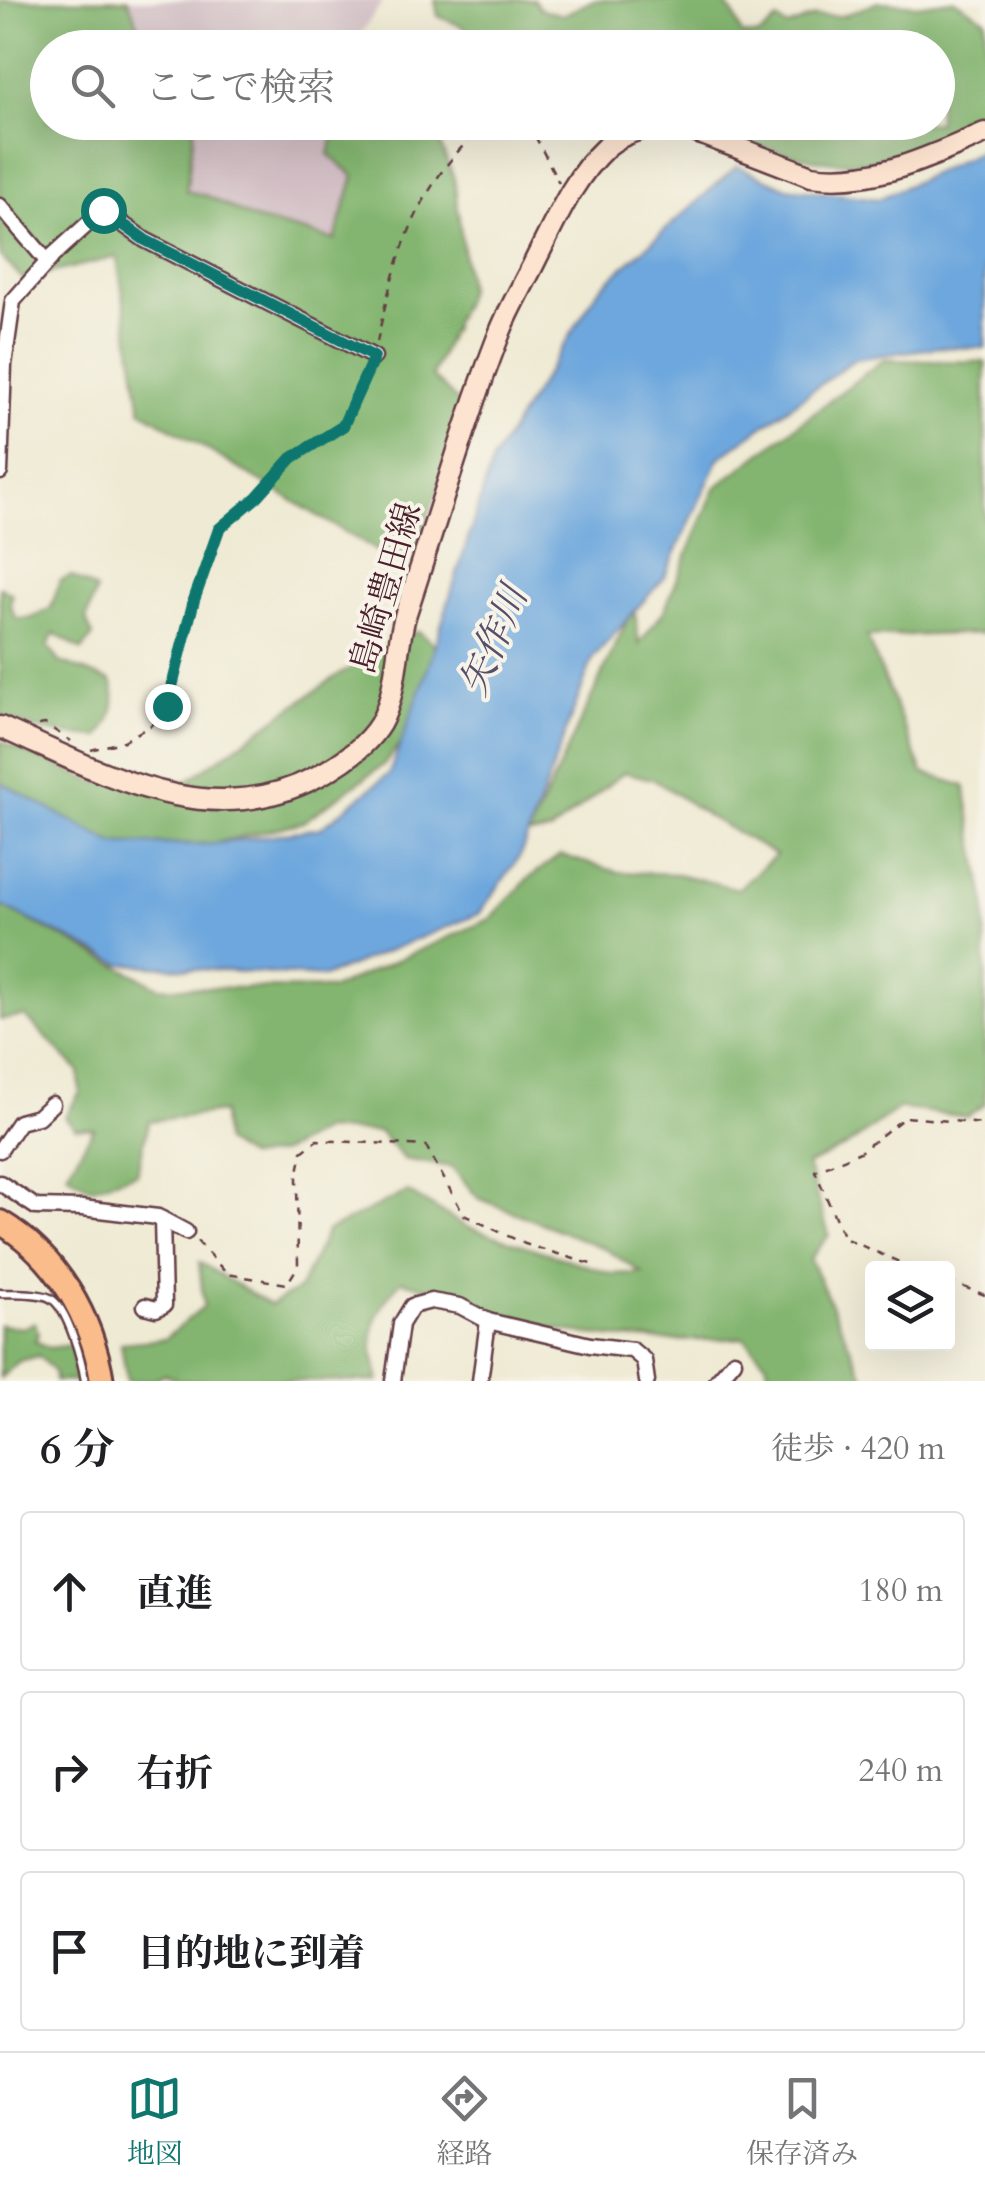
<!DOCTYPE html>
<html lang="ja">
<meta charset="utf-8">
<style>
:root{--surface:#fff;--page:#f2f2f2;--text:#202124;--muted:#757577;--line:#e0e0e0;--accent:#0f766e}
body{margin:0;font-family:Cardo,"Noto Serif JP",serif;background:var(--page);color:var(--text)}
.controls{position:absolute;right:30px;bottom:30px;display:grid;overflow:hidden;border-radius:10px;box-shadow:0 10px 40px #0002}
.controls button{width:90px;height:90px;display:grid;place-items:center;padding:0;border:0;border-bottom:2px solid var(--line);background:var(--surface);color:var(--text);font:50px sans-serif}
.stop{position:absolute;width:30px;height:30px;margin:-22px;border:8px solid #0f766e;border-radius:50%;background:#fff}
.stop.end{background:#0f766e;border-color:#fff;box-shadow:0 2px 10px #0008}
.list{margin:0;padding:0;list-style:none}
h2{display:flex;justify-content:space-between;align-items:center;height:130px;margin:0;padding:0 40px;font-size:42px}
h2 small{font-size:32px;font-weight:400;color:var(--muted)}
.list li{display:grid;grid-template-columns:65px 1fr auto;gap:30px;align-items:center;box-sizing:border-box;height:160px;margin:0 20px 20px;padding:0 20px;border:2px solid var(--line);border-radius:10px}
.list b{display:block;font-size:38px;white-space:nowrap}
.list em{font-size:32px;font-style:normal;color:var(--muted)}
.icon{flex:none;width:55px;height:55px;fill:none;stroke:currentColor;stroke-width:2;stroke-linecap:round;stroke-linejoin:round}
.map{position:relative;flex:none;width:985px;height:1381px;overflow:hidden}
.search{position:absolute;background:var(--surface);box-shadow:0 10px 40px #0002;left:30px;right:30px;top:30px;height:110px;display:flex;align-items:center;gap:25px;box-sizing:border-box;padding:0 35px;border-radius:55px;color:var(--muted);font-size:38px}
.sheet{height:670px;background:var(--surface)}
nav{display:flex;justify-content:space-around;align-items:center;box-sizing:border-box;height:140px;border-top:2px solid var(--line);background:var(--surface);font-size:28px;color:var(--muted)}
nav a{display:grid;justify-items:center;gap:5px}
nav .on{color:var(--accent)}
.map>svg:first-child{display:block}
.industrial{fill:#d2bec4}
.forest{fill:#83b56f;stroke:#666a4d;stroke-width:2.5}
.water{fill:#6da7dd;stroke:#5c6384;stroke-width:2.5}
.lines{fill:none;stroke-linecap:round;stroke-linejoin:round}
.service-casing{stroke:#633d44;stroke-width:11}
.minor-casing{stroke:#633d44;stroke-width:19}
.secondary-casing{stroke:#633d44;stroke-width:25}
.primary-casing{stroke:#633d44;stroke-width:28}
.path{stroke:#633d44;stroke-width:2.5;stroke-dasharray:8 8;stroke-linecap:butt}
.service{stroke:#fff;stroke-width:6}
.minor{stroke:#fff;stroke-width:14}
.secondary{stroke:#fde4d0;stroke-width:20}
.primary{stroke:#f9bc8a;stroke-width:22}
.route{stroke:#0f766e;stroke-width:12}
.labels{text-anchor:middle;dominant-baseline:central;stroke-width:8;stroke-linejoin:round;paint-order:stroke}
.street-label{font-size:35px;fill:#4a1f2b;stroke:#f7f3e8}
.water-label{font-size:38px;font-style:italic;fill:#564f69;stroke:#f7f3e8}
</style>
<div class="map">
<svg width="985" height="1381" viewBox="0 0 985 1381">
<rect width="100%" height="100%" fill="#f7f3e8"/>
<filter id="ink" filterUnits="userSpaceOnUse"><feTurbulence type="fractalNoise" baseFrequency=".01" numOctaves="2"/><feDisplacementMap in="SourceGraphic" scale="20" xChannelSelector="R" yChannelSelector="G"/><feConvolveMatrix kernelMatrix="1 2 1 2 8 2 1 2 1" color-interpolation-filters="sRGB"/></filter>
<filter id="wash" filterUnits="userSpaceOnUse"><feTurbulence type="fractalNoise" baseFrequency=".0048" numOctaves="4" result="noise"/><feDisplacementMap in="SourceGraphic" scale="40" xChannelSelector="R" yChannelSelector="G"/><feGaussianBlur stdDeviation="2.25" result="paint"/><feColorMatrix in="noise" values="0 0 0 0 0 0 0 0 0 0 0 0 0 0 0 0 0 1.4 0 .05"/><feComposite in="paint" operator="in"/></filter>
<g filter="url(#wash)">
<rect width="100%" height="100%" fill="#efead3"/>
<!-- industrial -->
<g class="industrial">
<path d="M128,0H384L362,32L358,48L147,47Z"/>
<path d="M195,123H338L329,154L354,176L335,240L253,219L207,196L185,192Z"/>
</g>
<!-- forest -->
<g class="forest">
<path d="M0,0H128L147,47L48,48V122L195,123L186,191L207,196L254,219L335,240L354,176L329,154L338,123H431L454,178L468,290L432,376L466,410L416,549L392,560L141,410L117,257L23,279L0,256Z"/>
<path d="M435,0H534L540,9L563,15L594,0H721L733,13L742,35L759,36L777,20L788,27L815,16H843L878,2L917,5L954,0L985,19V120C960,128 938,141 913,151C841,181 761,146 692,123L938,122V48L475,47L464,27L438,16Z"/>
<path d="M883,360L985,362V633L867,637L923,773L965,786L985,902V1104L966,1117L899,1108L847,1146L807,1165L829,1235L810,1259L866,1381H766L770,1377L766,1362L744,1338C677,1343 608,1341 542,1326C493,1315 450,1291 401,1281C369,1316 367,1337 379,1381H180L164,1374L151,1381H127L121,1343L165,1339L204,1306L199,1262L270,1305L299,1289L327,1231L407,1192L467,1227L612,1274L642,1273L604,1248L478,1198L452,1167L404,1159L379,1132L324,1130L281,1153L249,1158L224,1142L222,1112L149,1121L137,1173L90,1188L67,1173L94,1129L75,1128L65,1117L80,1093L79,1071L25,1016L0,1020V905L159,987L332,989L490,919L529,878L560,855L618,872L678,874L738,889L776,855L711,818L655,780L624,772L550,832L528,835L634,605L639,644L664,611L715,488Z"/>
<path d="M71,576L96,590L86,620L93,636L82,650L54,633L48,646L60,662L111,681C119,701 112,721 99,737C64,735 31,732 0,715V587L12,594L10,605L17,619L32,618L51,608L60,581Z"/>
<path d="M418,631L455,660L439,695L383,765L303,822L211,844H114L0,783V741L95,782L187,781L335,677Z"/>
<path d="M35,1322L38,1334L35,1341L50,1348L72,1345L76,1381H55L54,1372L39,1356L19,1361L0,1378V1325L23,1328Z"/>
</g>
<!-- water -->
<path class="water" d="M985,149V348L940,347L855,359L719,458L664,578L593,658L520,856L479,914L323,977L121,964L0,905V782L114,844H211L321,828L389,774L424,680L493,459L599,289L737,166L787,188L879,199Z"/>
</g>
<g filter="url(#ink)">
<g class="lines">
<defs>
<path id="service" d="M0,1293C14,1294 38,1292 50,1298C68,1307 82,1362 85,1381"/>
<g id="minor">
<path d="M0,206L47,261L103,210L145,240L374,357"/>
<path d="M0,472L4,365L13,301L51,258"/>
<path d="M0,1150L19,1122L38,1117L52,1104"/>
<path d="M0,1183L36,1207L82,1208L158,1217L186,1232"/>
<path d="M145,1306L156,1309L164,1305L162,1219"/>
<path d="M393,1381L401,1324L412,1306L431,1301L460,1306L488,1321L590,1345L632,1350L644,1360L647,1381"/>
<path d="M480,1381L488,1321"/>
<path d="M717,1381L734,1361"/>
</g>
<g id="secondary">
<path d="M663,122L676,124L811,176C874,185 929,157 985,133"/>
<path d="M0,727C101,771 206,835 316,777C339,765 366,747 380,724C398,692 395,648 406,613C437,520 464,424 500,332C510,307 525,282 537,257C556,220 574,177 605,148C620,134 641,129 660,122"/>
</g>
<path id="primary" d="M0,1222C57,1256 92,1317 102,1381"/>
</defs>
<!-- service casing -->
<use href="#service" class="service-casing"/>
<!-- minor casing -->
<use href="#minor" class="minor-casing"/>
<!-- secondary casing -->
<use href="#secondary" class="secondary-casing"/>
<!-- primary casing -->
<use href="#primary" class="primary-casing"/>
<!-- path -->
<g class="path">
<path d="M528,122L559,183"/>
<path d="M377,342C394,259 420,175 490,122"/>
<path d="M39,725L45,724L71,741"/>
<path d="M91,750L124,741L150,726L162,715L179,670L203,569L219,529L267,487L292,459L343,426L369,368"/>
<path d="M197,1241L227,1274L287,1284L298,1266L297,1177L302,1152L317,1140L426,1146L464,1215L525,1244L594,1265"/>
<path d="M913,1268L844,1238L815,1171L860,1152L905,1117L985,1124"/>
<path d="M948,1281L985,1295"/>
</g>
<!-- service -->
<use href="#service" class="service"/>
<!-- minor -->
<use href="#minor" class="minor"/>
<!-- secondary -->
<use href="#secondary" class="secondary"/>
<!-- primary -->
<use href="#primary" class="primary"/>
</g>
</g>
<g class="lines" filter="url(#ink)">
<!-- route -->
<path class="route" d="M103,210L145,240L374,357L343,426L292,458L257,497L219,529L194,600L167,706"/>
</g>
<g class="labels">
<!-- street labels -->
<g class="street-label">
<text transform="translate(386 588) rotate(-74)">島崎豊田線</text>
</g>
<!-- water labels -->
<g class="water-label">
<text transform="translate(494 641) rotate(-67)">矢作川</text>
</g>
</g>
</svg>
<div class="controls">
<button><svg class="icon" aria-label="layers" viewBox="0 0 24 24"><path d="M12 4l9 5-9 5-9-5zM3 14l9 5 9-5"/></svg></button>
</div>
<div class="stop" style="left:103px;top:210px"></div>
<div class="stop end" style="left:167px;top:706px"></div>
<div class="search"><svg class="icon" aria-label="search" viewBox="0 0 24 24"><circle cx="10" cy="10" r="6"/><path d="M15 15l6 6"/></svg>ここで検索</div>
</div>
<section class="sheet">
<h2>6 分<small>徒歩 · 420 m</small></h2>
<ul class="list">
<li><svg class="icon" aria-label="ahead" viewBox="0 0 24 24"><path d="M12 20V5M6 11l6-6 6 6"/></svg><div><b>直進</b></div><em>180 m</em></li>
<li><svg class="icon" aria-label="right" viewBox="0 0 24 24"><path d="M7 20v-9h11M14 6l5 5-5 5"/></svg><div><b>右折</b></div><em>240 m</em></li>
<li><svg class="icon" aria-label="arrive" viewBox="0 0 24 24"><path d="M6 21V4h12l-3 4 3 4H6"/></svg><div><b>目的地に到着</b></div></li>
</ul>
</section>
<nav>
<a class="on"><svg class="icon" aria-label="map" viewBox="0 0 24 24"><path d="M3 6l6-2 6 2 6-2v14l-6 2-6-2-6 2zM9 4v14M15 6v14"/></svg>地図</a>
<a><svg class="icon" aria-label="directions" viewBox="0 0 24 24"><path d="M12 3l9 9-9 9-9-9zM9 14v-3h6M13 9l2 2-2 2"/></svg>経路</a>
<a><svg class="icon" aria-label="saved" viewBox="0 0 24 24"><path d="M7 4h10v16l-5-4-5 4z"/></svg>保存済み</a>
</nav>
